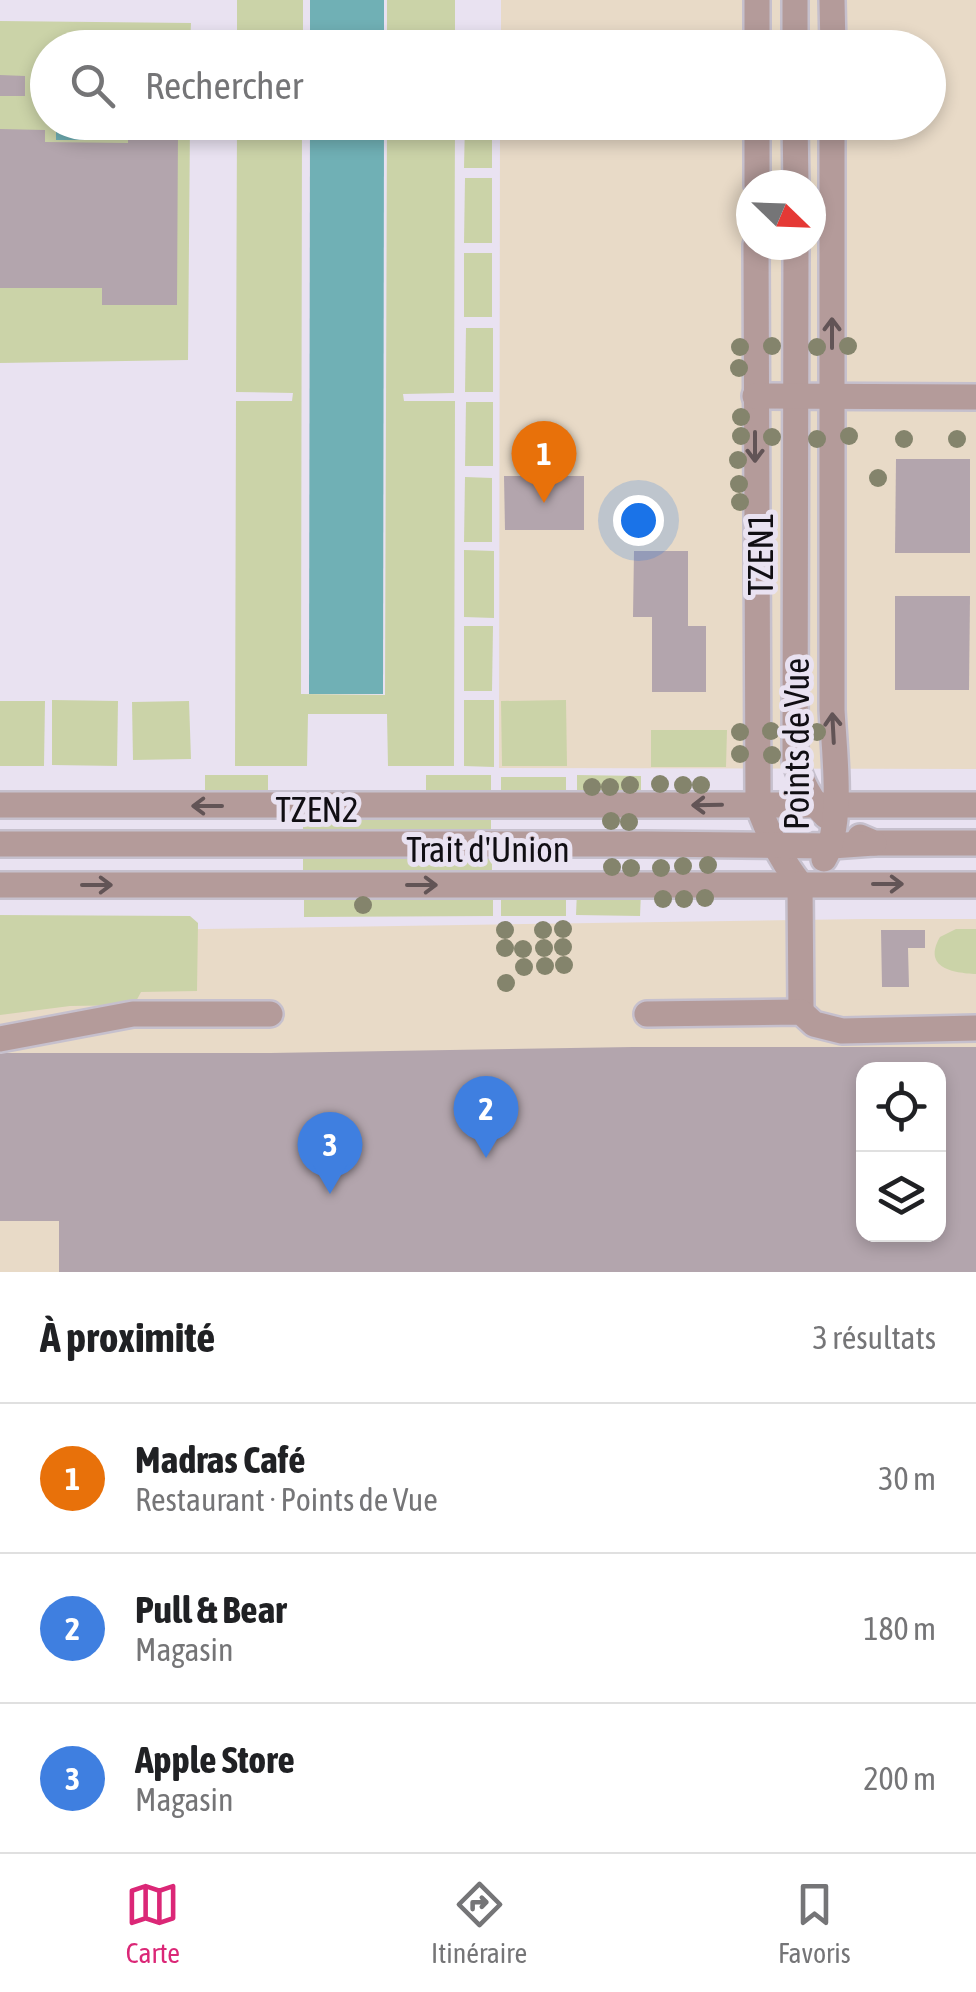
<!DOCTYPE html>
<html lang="fr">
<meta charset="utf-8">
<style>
:root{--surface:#fff;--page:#f6f6f6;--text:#202124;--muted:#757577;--line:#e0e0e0;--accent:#db2777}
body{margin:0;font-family:"Asap Condensed",sans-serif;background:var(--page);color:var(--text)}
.controls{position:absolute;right:30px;bottom:30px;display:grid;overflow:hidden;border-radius:20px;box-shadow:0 5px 15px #0003}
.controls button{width:90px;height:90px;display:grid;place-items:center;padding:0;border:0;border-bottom:2px solid var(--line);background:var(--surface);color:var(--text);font:50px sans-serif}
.compass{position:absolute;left:736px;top:170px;width:90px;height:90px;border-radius:50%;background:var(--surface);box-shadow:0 5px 15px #0003;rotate:113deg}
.you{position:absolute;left:638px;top:520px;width:35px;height:35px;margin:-25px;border:8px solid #fff;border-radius:50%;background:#1a73e8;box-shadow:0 0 0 15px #1a73e833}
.badge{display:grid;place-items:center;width:65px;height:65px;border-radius:50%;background:var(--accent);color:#fff;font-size:32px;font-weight:700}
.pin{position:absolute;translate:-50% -82px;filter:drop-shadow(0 2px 5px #0008)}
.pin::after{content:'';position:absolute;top:52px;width:35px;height:30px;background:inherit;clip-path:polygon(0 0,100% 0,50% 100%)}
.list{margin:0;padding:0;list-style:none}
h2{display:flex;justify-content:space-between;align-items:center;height:130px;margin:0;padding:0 40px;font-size:42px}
h2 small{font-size:32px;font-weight:400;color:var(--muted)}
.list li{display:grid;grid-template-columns:65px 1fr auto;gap:30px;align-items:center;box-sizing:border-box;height:150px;padding:0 40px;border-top:2px solid var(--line)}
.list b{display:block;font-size:38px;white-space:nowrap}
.list p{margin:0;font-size:32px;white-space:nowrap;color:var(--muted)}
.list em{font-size:32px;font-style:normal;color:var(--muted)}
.icon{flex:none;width:55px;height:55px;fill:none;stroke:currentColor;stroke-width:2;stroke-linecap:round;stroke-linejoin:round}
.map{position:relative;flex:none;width:976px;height:1272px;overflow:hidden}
.search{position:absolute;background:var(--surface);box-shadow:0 5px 15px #0003;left:30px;right:30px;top:30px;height:110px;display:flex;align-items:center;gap:25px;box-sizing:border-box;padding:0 35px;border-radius:55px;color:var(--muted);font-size:38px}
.sheet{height:580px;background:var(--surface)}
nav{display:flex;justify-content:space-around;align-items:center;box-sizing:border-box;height:140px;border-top:2px solid var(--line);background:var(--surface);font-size:28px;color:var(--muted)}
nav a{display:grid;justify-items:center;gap:5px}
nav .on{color:var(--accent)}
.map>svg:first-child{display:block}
.commercial{fill:#e8dac7;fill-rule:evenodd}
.green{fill:#cbd3a8}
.water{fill:#70b0b5}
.building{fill:#b3a5ad;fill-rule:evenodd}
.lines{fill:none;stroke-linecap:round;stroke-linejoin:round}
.minor-casing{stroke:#c6c0cd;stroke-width:30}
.minor{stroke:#b49b9a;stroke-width:25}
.tree{fill:#84846c}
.oneway{stroke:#625456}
.labels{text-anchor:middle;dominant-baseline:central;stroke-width:10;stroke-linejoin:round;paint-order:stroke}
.street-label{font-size:35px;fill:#100e13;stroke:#e9e2f1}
</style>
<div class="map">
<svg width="976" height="1272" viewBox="0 0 976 1272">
<rect width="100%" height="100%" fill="#e9e2f1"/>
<!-- commercial -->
<g class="commercial">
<path d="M501,0H976V769L499,768L500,123L928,122V48L501,47ZM751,185H811V245H751Z"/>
<path d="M866,919H976V1272H0V932ZM864,1070H938V1234H864Z"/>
</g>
<!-- green -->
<g class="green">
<rect x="237" y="0" width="66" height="47"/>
<rect x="387" y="0" width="68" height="47"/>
<path d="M0,21L191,23L190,47L48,48V122L190,123L188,360L0,363Z"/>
<path d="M465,122L492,123V168H464Z"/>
<path d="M237,123H302L301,694L385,695L387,123H455L454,393L403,394L404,401H455L454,766H388L387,714H308L307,766H235L236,401H292L293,393L236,392Z"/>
<path d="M465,178H492V243H464Z"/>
<rect x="464" y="253" width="28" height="64"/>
<path d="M466,328H493V392H465Z"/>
<path d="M466,402H493V466H465Z"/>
<path d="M465,477L492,478V542H464Z"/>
<path d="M464,550L494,551V618L464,617Z"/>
<path d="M464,626H493L492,691H464Z"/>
<path d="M52,700L118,701L117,766L52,765Z"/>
<path d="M464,700H494V767L464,766Z"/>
<path d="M566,700L567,766H502L501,701Z"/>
<path d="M0,701H45L44,766H0Z"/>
<path d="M189,701L191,759L133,760L132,702Z"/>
<path d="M651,730H727L726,767H651Z"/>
<rect x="205" y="775" width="63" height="23"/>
<path d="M426,775H491V799L426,800Z"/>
<path d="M577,775L641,776V799H577Z"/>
<rect x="501" y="777" width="65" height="22"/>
<rect x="303" y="813" width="188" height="18"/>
<path d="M303,858H492V876L303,877Z"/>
<path d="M304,891H493V916L304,917Z"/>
<rect x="501" y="891" width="65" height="25"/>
<path d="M577,891L641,892L640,916L576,915Z"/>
<path d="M0,915L190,916L198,923L197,991L141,992L134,1005L70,1006L0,1015Z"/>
<path d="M956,929H976V974C953,973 922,968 940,937Z"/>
</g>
<!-- water -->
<g class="water">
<rect x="310" y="0" width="74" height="47"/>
<rect x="56" y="123" width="61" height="17"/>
<path d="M310,123H384L383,694H309Z"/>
</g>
<!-- building -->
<g class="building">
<path d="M0,75L25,76V96H0Z"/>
<path d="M0,129L45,130V142L128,143V129H178L177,305H102V288H0Z"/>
<path d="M896,459H970V553H895Z"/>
<path d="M504,476H584V530H505Z"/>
<path d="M634,551H688V626H706V692H652V617H633Z"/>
<path d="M895,596H970L969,690H895Z"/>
<path d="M881,930H925V948H908L909,987H882Z"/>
<path d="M633,1047H976V1272H59V1221H0V1053H270ZM864,1070H938V1234H864Z"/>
</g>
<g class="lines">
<defs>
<g id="minor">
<path d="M795,0V48"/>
<path d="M832,0L833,48"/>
<path d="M757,48V0"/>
<path d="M795,122L796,185"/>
<path d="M757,185V122"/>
<path d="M756,245L758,805C768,833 781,860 800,884"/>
<path d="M796,245L795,761C802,783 810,800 826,816"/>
<path d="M755,396L976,397"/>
<path d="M0,805H976"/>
<path d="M860,837L874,843H976"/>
<path d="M0,844H646L832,846L874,843"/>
<path d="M824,859C844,825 834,750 832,710V122"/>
<path d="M800,884L801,1012"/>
<path d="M0,885H976"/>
<path d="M647,1014L801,1012L814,1024L842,1031L976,1028"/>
<path d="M0,1039L133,1014H270"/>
</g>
</defs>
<!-- minor casing -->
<use href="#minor" class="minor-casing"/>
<!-- minor -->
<use href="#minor" class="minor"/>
</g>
<!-- trees -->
<g class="tree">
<circle cx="772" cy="346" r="9"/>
<circle cx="848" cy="346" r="9"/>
<circle cx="740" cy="347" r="9"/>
<circle cx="817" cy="347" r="9"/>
<circle cx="739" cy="368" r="9"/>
<circle cx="741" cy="417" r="9"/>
<circle cx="741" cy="436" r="9"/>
<circle cx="849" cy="436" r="9"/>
<circle cx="772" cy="437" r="9"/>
<circle cx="817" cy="439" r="9"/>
<circle cx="904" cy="439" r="9"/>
<circle cx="957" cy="439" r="9"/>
<circle cx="738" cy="460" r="9"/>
<circle cx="878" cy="478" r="9"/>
<circle cx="739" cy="484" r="9"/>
<circle cx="740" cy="502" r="9"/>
<circle cx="771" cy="731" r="9"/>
<circle cx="740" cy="732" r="9"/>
<circle cx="817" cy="732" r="9"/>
<circle cx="740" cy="754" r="9"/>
<circle cx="772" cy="755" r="9"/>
<circle cx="660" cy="784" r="9"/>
<circle cx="630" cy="785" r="9"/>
<circle cx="683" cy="785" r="9"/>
<circle cx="701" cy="785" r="9"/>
<circle cx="592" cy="787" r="9"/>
<circle cx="610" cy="787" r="9"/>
<circle cx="611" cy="821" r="9"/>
<circle cx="629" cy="822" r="9"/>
<circle cx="708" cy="865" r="9"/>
<circle cx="683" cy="866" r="9"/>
<circle cx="612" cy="867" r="9"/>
<circle cx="631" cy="868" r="9"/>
<circle cx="661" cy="868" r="9"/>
<circle cx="705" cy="898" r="9"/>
<circle cx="663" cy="899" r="9"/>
<circle cx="684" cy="899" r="9"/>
<circle cx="363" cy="905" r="9"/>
<circle cx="563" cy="929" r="9"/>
<circle cx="505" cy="930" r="9"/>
<circle cx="543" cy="930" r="9"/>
<circle cx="563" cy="947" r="9"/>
<circle cx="505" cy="948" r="9"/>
<circle cx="544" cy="948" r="9"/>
<circle cx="523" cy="949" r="9"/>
<circle cx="564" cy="965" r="9"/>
<circle cx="545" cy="966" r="9"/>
<circle cx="524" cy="967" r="9"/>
<circle cx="506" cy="983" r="9"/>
</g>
<!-- one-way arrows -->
<defs><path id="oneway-shaft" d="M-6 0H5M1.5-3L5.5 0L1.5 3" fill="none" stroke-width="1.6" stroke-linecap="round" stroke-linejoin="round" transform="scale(2.5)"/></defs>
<g class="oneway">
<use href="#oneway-shaft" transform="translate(832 333) rotate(-90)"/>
<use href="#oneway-shaft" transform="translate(755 447) rotate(90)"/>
<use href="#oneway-shaft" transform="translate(833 728) rotate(-93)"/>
<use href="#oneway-shaft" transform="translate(707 805) rotate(179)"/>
<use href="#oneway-shaft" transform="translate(207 806) rotate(180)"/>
<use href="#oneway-shaft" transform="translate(888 884)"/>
<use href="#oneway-shaft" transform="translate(97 885)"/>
<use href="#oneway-shaft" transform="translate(422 885)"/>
</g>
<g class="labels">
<!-- street labels -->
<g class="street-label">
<text transform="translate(760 554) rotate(-90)">TZEN1</text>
<text transform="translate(796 744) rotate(-90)">Points de Vue</text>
<text x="317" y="809">TZEN2</text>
<text x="488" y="849">Trait d'Union</text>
</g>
</g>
</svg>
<div class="controls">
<button><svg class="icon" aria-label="locate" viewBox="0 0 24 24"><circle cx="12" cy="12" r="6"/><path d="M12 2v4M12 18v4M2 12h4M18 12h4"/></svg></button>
<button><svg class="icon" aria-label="layers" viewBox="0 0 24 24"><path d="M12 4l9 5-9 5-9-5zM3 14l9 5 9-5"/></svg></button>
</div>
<svg class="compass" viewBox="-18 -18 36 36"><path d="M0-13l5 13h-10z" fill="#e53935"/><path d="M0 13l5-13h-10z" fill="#757577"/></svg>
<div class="you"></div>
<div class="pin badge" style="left:544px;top:503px;background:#e8710a">1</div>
<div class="pin badge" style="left:486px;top:1158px;background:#3f7fe0">2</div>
<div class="pin badge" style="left:330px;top:1194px;background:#3f7fe0">3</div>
<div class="search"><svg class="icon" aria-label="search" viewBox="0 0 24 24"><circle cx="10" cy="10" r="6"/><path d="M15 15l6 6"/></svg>Rechercher</div>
</div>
<section class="sheet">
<h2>À proximité<small>3 résultats</small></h2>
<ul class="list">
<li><span class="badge" style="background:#e8710a">1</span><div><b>Madras Café</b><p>Restaurant · Points de Vue</p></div><em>30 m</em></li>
<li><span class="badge" style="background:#3f7fe0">2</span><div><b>Pull &amp; Bear</b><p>Magasin</p></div><em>180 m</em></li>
<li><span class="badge" style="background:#3f7fe0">3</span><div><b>Apple Store</b><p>Magasin</p></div><em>200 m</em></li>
</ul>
</section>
<nav>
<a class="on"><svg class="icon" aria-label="map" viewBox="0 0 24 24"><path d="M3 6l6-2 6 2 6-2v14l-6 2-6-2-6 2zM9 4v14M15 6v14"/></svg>Carte</a>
<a><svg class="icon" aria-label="directions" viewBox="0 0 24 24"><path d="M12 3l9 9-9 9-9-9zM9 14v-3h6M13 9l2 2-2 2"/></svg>Itinéraire</a>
<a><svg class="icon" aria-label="saved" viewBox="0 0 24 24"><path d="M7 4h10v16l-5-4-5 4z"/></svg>Favoris</a>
</nav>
